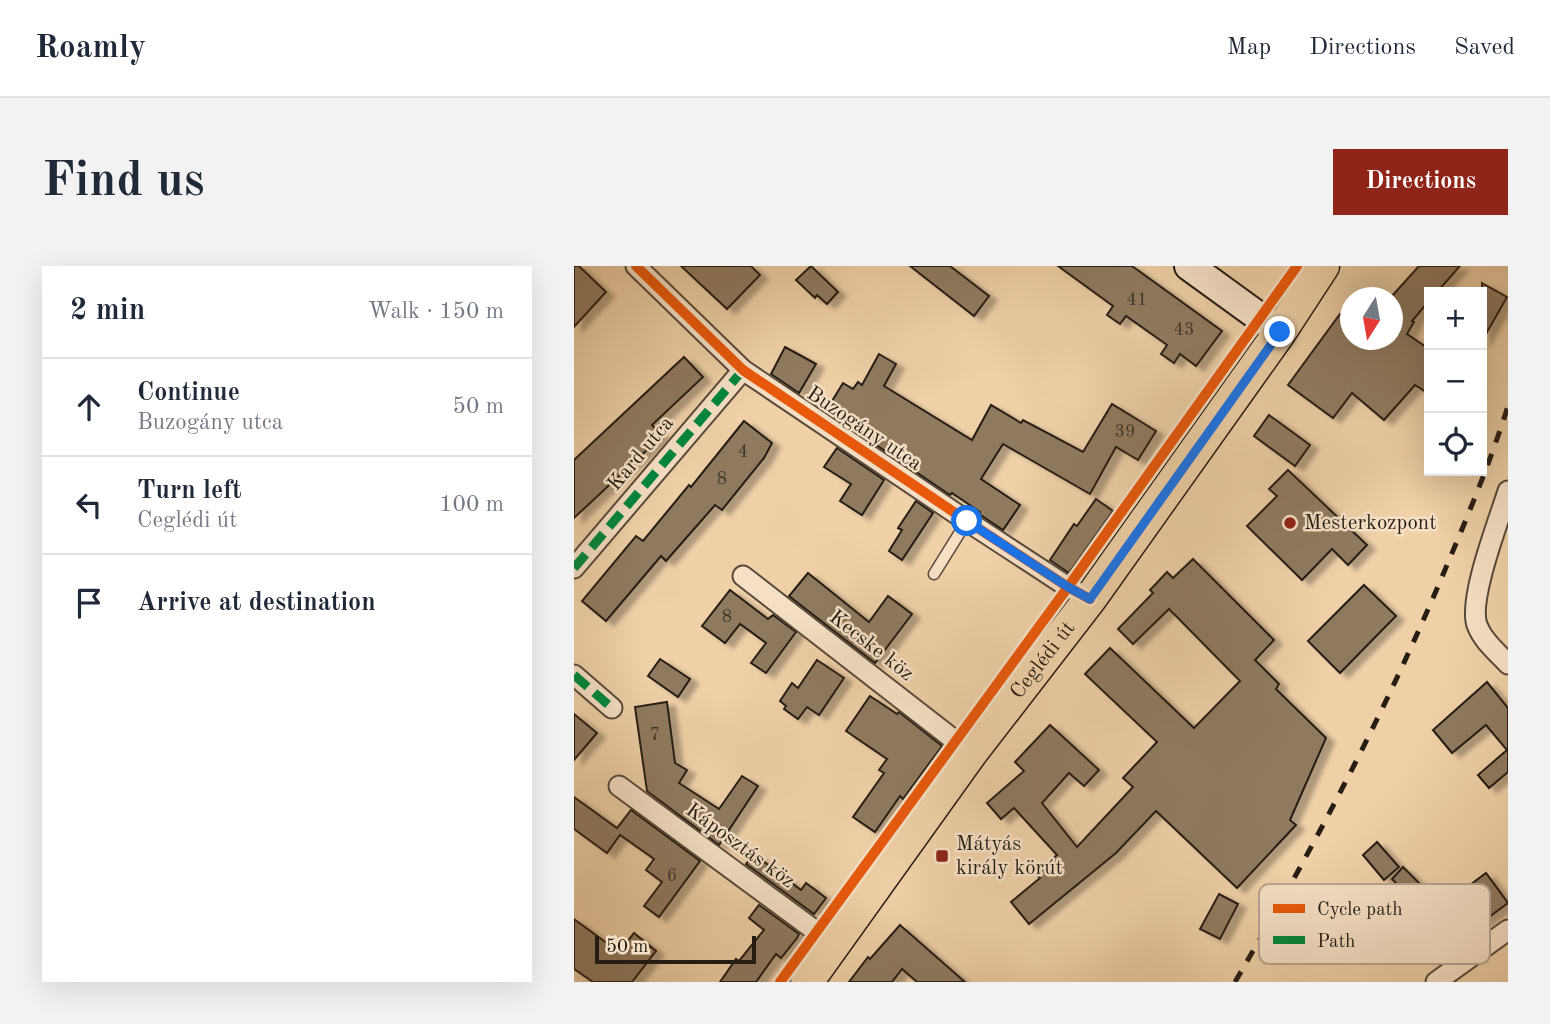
<!DOCTYPE html>
<meta charset="utf-8">
<style>
:root{--surface:#fff;--page:#f2f2f3;--text:#1f2937;--muted:#747a83;--line:#e0e1e3;--accent:#8f2418}
body{margin:0;font-family:"Old Standard TT",serif;background:var(--page);color:var(--text)}
.controls{position:absolute;right:21px;top:21px;display:grid;overflow:hidden;border-radius:0px;box-shadow:0 7px 28px #0002}
.controls button{width:63px;height:63px;display:grid;place-items:center;padding:0;border:0;border-bottom:2px solid var(--line);background:var(--surface);color:var(--text);font:35px sans-serif}
.compass{position:absolute;left:766px;top:21px;width:63px;height:63px;border-radius:50%;background:var(--surface);box-shadow:0 7px 28px #0002;rotate:191deg}
.scale{position:absolute;left:21px;bottom:18px;width:161px;box-sizing:border-box;padding-left:7px;border:4px solid #261d15;border-top:0;font-size:19px;line-height:24px;white-space:nowrap;color:#261d15;-webkit-text-stroke:5px #f5e0c6;paint-order:stroke}
.stop{position:absolute;width:21px;height:21px;margin:-16px;border:5px solid #1a73e8;border-radius:50%;background:#fff}
.stop.end{background:#1a73e8;border-color:#fff;box-shadow:0 2px 7px #0008}
.list{margin:0;padding:0;list-style:none}
h2{display:flex;justify-content:space-between;align-items:center;height:91px;margin:0;padding:0 28px;font-size:30px}
h2 small{font-size:23px;font-weight:400;color:var(--muted)}
.list li{display:grid;grid-template-columns:46px 1fr auto;gap:21px;align-items:center;box-sizing:border-box;height:98px;padding:0 28px;border-top:2px solid var(--line)}
.list b{display:block;font-size:26px;white-space:nowrap}
.list p{margin:0;font-size:23px;white-space:nowrap;color:var(--muted)}
.list em{font-size:23px;font-style:normal;color:var(--muted)}
.icon{flex:none;width:38px;height:38px;fill:none;stroke:currentColor;stroke-width:2;stroke-linecap:round;stroke-linejoin:round}
.map{position:relative;flex:none;width:934px;height:716px;overflow:hidden;border-radius:0px}
header{display:flex;align-items:center;gap:42px;box-sizing:border-box;height:98px;padding:0 35px;background:var(--surface);border-bottom:2px solid var(--line)}
header strong{font-size:33px}
nav{display:flex;gap:38px;margin-inline-start:auto;font-size:24px}
.intro{display:flex;align-items:center;justify-content:space-between;box-sizing:border-box;height:168px;padding:0 42px}
h1{margin:0;font-size:49px}
.button{padding:18px 32px;border-radius:0px;background:var(--accent);color:#fff;font-size:24px;font-weight:700}
main{display:flex;gap:42px;padding:0 42px}
aside{flex:1;background:var(--surface);border-radius:0px;box-shadow:0 7px 28px #0002}
.map>svg:first-child{display:block}
.building{fill:#8f7a61;stroke:#261d15;stroke-width:2;filter:url(#shadow)}
.lines{fill:none;stroke-linecap:round;stroke-linejoin:round}
.lane-casing{stroke:#584a3a;stroke-width:13}
.street-casing{stroke:#584a3a;stroke-width:23}
.secondary-casing{stroke:#261d15;stroke-width:32}
.primary-casing{stroke:#261d15;stroke-width:35}
.lane{stroke:#f5e0c6;stroke-width:10}
.street{stroke:#f5e0c6;stroke-width:19}
.secondary{stroke:#f5e0c6;stroke-width:28}
.primary{stroke:#efd0a7;stroke-width:32}
.rail{stroke:#261d15;stroke-width:5;stroke-dasharray:12 12;stroke-linecap:butt}
.quiet{stroke:#00873e;stroke-width:9;stroke-dasharray:18 9;stroke-linecap:butt}
.cycleway-casing{stroke:#f5e0c6;stroke-width:15}
.cycleway{stroke:#e8590c;stroke-width:10}
.route{stroke:#1a73e8;stroke-width:9}
.poi-dot{fill:#8f2418;stroke:#f5e0c6;stroke-width:2.5}
.labels{text-anchor:middle;dominant-baseline:central;stroke-width:5;stroke-linejoin:round;paint-order:stroke}
.number-label{font-size:18px;fill:#403428}
.street-label{font-size:21px;fill:#261d15;stroke:#f5e0c6}
.poi-label{font-size:21px;fill:#261d15;stroke:#f5e0c6;text-anchor:start}
.key{fill:#f5e0c6;stroke:#b7a691;stroke-width:2}
.key-label{font-size:19px;fill:#261d15}
</style>
<header>
<strong>Roamly</strong>
<nav><a>Map</a><a>Directions</a><a>Saved</a></nav>
</header>
<div class="intro"><h1>Find us</h1><a class="button">Directions</a></div>
<main>
<aside>
<h2>2 min<small>Walk · 150 m</small></h2>
<ul class="list">
<li><svg class="icon" aria-label="ahead" viewBox="0 0 24 24"><path d="M12 20V5M6 11l6-6 6 6"/></svg><div><b>Continue</b><p>Buzogány utca</p></div><em>50 m</em></li>
<li><svg class="icon" aria-label="left" viewBox="0 0 24 24"><path d="M17 20v-9H6M10 6l-5 5 5 5"/></svg><div><b>Turn left</b><p>Ceglédi út</p></div><em>100 m</em></li>
<li><svg class="icon" aria-label="arrive" viewBox="0 0 24 24"><path d="M6 21V4h12l-3 4 3 4H6"/></svg><div><b>Arrive at destination</b></div></li>
</ul>
</aside>
<div class="map">
<svg width="934" height="716" viewBox="0 0 934 716">
<defs>
<filter id="shadow"><feDropShadow dx="8" dy="4.5" stdDeviation="2" flood-color="#0004"/></filter>
</defs>
<rect width="100%" height="100%" fill="#efd0a7"/>
<filter id="stains"><feTurbulence type="fractalNoise" baseFrequency=".00286" numOctaves="4"/><feColorMatrix values="0 0 0 0 .2 0 0 0 0 .09 0 0 0 0 .02 0 0 0 .5 -.17"/></filter>
<radialGradient id="worn" r=".72"><stop offset=".6" stop-color="#630" stop-opacity="0"/><stop offset="1" stop-color="#630" stop-opacity=".3"/></radialGradient>
<!-- building -->
<g class="building">
<path d="M0,0H5L32,26L0,61Z"/>
<path d="M107,0H177L186,9L153,43Z"/>
<path d="M237,0L264,26L253,38L243,29L241,32L222,14Z"/>
<path d="M336,0H376L415,30L400,50Z"/>
<path d="M484,0H558L648,65L622,100L606,88L600,97L587,88L593,79L552,50L546,58L533,49L539,40Z"/>
<path d="M845,0H886L863,26H855V35L838,55L840,56L833,68L855,83V128L841,119L810,154L778,127L759,152L714,119L766,48L776,56V74H818V30Z"/>
<path d="M908,17L933,31L908,75Z"/>
<path d="M211,81L242,98L225,127L197,108Z"/>
<path d="M305,88L322,98L310,120L398,174L417,139L447,157L449,154L509,186L538,138L582,165L564,194L542,181L516,228L429,178L407,213L446,239L429,264L405,248L406,246L378,227L376,229L261,151L267,141L258,135L269,117L279,123L284,116L288,119Z"/>
<path d="M110,91L129,111L78,159L88,170L0,252V194Z"/>
<path d="M695,149L736,179L721,200L680,170Z"/>
<path d="M170,155L198,177L190,192L148,244L141,239L92,295L87,290L32,355L8,335L62,270L69,275L115,219L117,221Z"/>
<path d="M263,182L310,214L288,249L266,235L277,218L250,201Z"/>
<path d="M714,204L793,279L774,299L758,283L728,314L673,260L703,230L695,223Z"/>
<path d="M522,233L539,245L495,307L476,294L500,258L503,260Z"/>
<path d="M342,235L359,247L328,294L315,285L328,264L324,262Z"/>
<path d="M619,293L700,374L681,394L705,418L702,423L752,472L716,554L722,559L663,622L582,545L542,587L455,658L437,636L466,612L461,607L483,589L440,542L427,553L413,537L450,505L441,496L476,459L525,504L510,520L495,507L468,537L503,581L559,521L549,512L583,476L511,408L536,382L620,462L666,415L595,343L559,378L544,363L579,327L576,324L593,306L599,312Z"/>
<path d="M234,307L295,356L314,330L338,348L301,397L215,330Z"/>
<path d="M790,319L822,350L766,407L734,375Z"/>
<path d="M156,324L194,353L199,349L222,366L192,407L177,397L192,377L166,358L151,377L128,360Z"/>
<path d="M86,393L116,413L104,431L74,410Z"/>
<path d="M243,394L270,412L245,449L233,441L224,453L210,443L212,440L206,435L218,417L224,422Z"/>
<path d="M913,416L934,442V506L915,522L904,509L933,484L912,459L878,487L859,464Z"/>
<path d="M296,430L323,448L325,446L368,480L329,533L326,530L301,566L279,551L310,507L305,504L313,493L272,465Z"/>
<path d="M93,436L101,497L113,504L105,517L145,543L168,510L184,520L145,579L73,525L61,441Z"/>
<path d="M0,448L23,467L0,494Z"/>
<path d="M0,531L43,562L57,544L126,595L85,651L70,640L88,616L72,604L80,593L46,569L33,587L0,563Z"/>
<path d="M803,576L825,601L810,614L789,589Z"/>
<path d="M180,588L227,624L232,617L252,632L240,648L172,598Z"/>
<path d="M829,601L868,640L912,607L934,637L857,694L836,666L856,652L818,613Z"/>
<path d="M645,628L664,638L646,673L626,663Z"/>
<path d="M185,639L225,668L223,672L207,692L202,688L182,716H146L162,693L165,695L190,664L175,652Z"/>
<path d="M0,653L45,686L60,667L82,685L58,716H19L0,703Z"/>
<path d="M326,659L391,716H343L328,703L318,716H275L294,691L296,693Z"/>
</g>
<g class="lines">
<defs>
<path id="lane" d="M360,308L393,255"/>
<g id="street">
<path d="M62,0L169,104L393,255L494,321L516,333"/>
<path d="M934,225C925,254 894,333 903,359C909,375 923,386 934,398"/>
<path d="M0,302L169,104"/>
<path d="M169,310L397,487"/>
<path d="M0,409L38,442"/>
<path d="M45,520L243,666L261,676"/>
<path d="M862,716L934,664"/>
</g>
<path id="secondary" d="M615,0L706,66"/>
<g id="primary">
<path id="s1" d="M233,716L397,487L516,333L706,66L749,0"/>
</g>
</defs>
<!-- lane casing -->
<use href="#lane" class="lane-casing"/>
<!-- street casing -->
<use href="#street" class="street-casing"/>
<!-- secondary casing -->
<use href="#secondary" class="secondary-casing"/>
<!-- primary casing -->
<use href="#primary" class="primary-casing"/>
<!-- lane -->
<use href="#lane" class="lane"/>
<!-- street -->
<use href="#street" class="street"/>
<!-- secondary -->
<use href="#secondary" class="secondary"/>
<!-- primary -->
<use href="#primary" class="primary"/>
<!-- rail -->
<path class="rail" d="M661,716C740,581 813,443 873,299C895,247 917,194 934,140"/>
<!-- quiet -->
<g class="quiet">
<path d="M0,302L169,104"/>
<path d="M0,409L38,442"/>
</g>
<defs>
<g id="cycleway">
<path d="M62,0L169,104L393,255L494,321L516,333"/>
<path d="M206,716L494,321L723,0"/>
</g>
</defs>
<!-- cycleway casing -->
<use href="#cycleway" class="cycleway-casing"/>
<!-- cycleway -->
<use href="#cycleway" class="cycleway"/>
</g>
<g class="lines">
<!-- route -->
<path class="route" d="M393,255L494,321L516,333L706,66"/>
</g>
<!-- markers -->
<g class="poi-dot">
<circle cx="716" cy="257" r="7"/>
<rect x="361" y="583" width="14" height="14" rx="3.5"/>
</g>
<g class="labels">
<!-- number labels -->
<g class="number-label">
<text x="563" y="34">41</text>
<text x="610" y="64">43</text>
<text x="551" y="166">39</text>
<text x="169" y="186">4</text>
<text x="148" y="213">8</text>
<text x="153" y="351">8</text>
<text x="81" y="469">7</text>
<text x="98" y="610">6</text>
</g>
<!-- street labels -->
<g class="street-label">
<text transform="translate(290 163) rotate(34)">Buzogány utca</text>
<text transform="translate(67 188) rotate(-50)">Kard utca</text>
<text transform="translate(297 380) rotate(38)">Kecske köz</text>
<text stroke="none"><textPath href="#s1" startOffset="399">Ceglédi út</textPath></text>
<text transform="translate(166 580) rotate(36)">Káposztás köz</text>
</g>
<!-- poi labels -->
<g class="poi-label">
<text x="730" y="257">Mesterkozpont</text>
<text x="382" y="578">Mátyás<tspan x="382" dy="24">király körút</tspan></text>
</g>
</g>
<!-- legend -->
<rect x="685" y="618" width="231" height="80" rx="10" class="key"/>
<rect x="699" y="638" width="32" height="9" fill="#e8590c"/>
<rect x="699" y="670" width="32" height="8" fill="#00873e"/>
<g class="key-label">
<text x="743" y="649">Cycle path</text>
<text x="743" y="681">Path</text>
</g>
<rect width="100%" height="100%" filter="url(#stains)"/>
<rect width="100%" height="100%" fill="url(#worn)"/>
</svg>
<div class="controls">
<button>+</button>
<button>−</button>
<button><svg class="icon" aria-label="locate" viewBox="0 0 24 24"><circle cx="12" cy="12" r="6"/><path d="M12 2v4M12 18v4M2 12h4M18 12h4"/></svg></button>
</div>
<svg class="compass" viewBox="-18 -18 36 36"><path d="M0-13l5 13h-10z" fill="#e53935"/><path d="M0 13l5-13h-10z" fill="#747a83"/></svg>
<div class="scale">50 m</div>
<div class="stop" style="left:393px;top:255px"></div>
<div class="stop end" style="left:706px;top:66px"></div>
</div>
</main>
